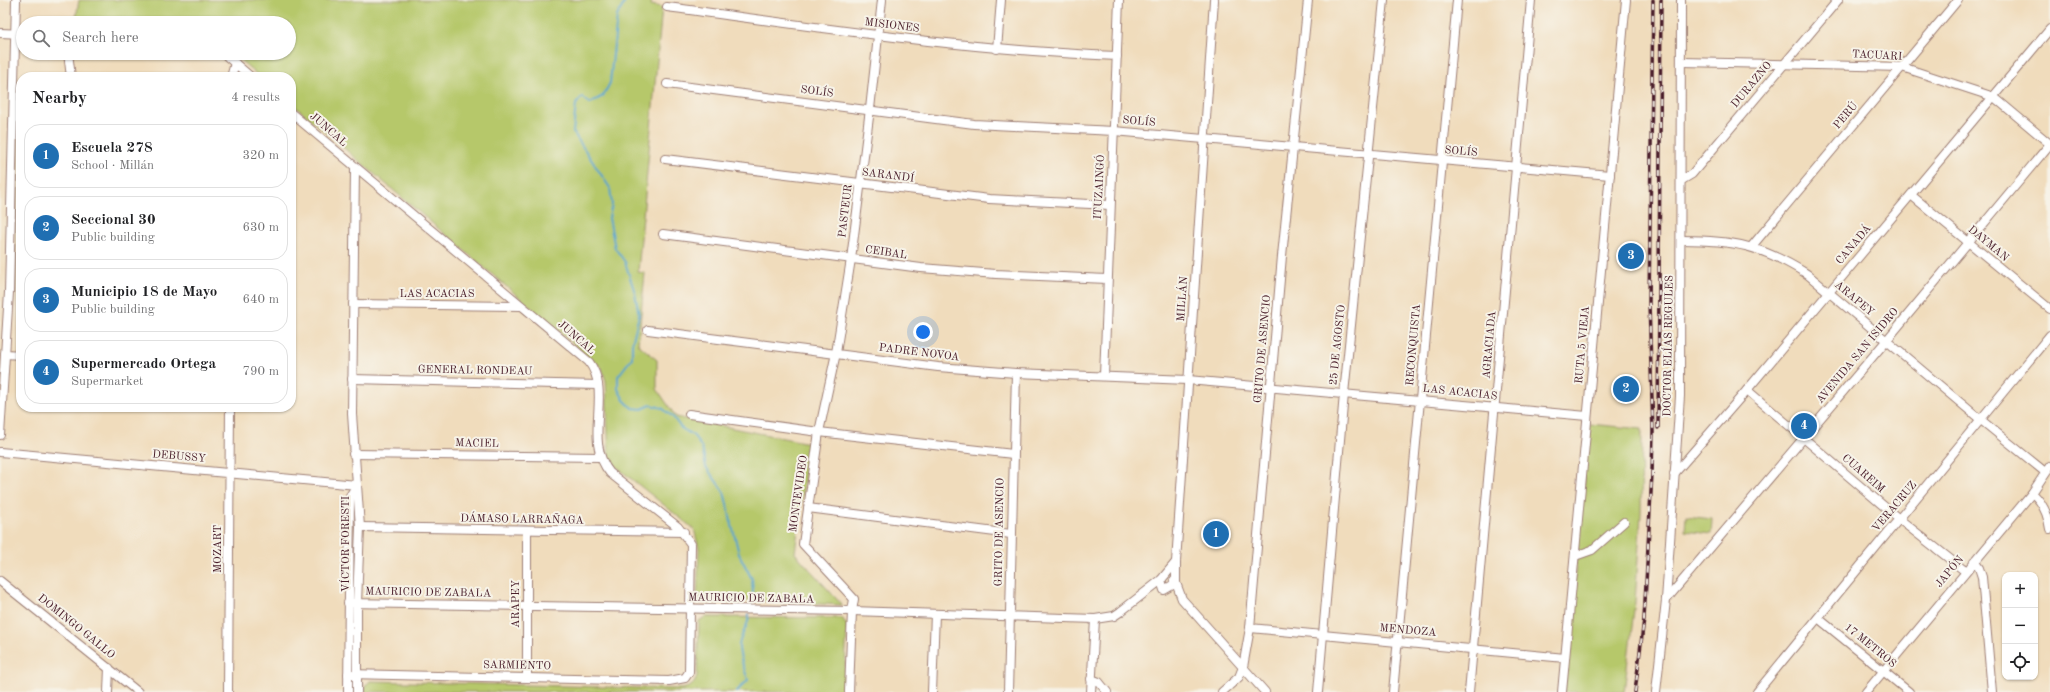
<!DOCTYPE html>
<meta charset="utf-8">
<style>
:root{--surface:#fff;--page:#f6f6f6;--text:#202124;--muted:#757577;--line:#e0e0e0;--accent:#1f6fb2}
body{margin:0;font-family:"Old Standard TT",serif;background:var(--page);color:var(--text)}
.controls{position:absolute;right:12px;bottom:12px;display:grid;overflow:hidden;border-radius:8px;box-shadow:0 1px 3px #0004}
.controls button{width:36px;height:36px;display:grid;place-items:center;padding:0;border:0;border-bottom:1px solid var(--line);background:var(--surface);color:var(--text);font:20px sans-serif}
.you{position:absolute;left:923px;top:332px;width:14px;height:14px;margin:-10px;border:3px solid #fff;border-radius:50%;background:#1a73e8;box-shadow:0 0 0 6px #1a73e833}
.badge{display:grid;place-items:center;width:26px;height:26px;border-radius:50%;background:var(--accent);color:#fff;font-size:13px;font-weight:700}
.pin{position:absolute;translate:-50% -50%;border:2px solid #fff;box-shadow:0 1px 4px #0006}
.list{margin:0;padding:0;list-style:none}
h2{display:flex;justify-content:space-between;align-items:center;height:52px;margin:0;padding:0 16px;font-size:17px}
h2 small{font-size:13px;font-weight:400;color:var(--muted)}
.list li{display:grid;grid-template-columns:26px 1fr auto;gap:12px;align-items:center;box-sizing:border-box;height:64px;margin:0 8px 8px;padding:0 8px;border:1px solid var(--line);border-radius:16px}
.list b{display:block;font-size:15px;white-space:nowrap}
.list p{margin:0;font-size:13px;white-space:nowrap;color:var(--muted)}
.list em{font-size:13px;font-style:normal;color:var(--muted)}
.icon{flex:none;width:22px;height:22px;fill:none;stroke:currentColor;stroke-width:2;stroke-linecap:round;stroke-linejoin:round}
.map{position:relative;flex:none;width:2050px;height:692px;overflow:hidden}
.search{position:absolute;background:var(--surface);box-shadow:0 1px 3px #0004;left:16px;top:16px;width:280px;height:44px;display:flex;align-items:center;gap:10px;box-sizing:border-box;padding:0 14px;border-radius:22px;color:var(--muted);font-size:15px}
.panel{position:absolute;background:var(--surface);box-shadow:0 1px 3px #0004;left:16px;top:72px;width:280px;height:340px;border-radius:16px}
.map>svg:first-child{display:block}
.green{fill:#b6c86b;stroke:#80744b}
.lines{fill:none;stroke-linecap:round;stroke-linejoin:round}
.stream{stroke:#53a3cd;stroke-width:2}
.minor-casing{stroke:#9d7e74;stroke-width:10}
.minor{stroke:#fff;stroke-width:8}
.rail-casing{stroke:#4a1f2b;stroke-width:3.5}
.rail{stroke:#f7f3e8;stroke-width:2;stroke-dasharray:6;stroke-linecap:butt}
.labels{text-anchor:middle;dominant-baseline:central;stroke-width:4;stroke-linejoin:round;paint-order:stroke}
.street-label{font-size:11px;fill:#4a1f2b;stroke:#f7f3e8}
</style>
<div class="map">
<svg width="2050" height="692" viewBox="0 0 2050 692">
<rect width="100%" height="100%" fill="#f7f3e8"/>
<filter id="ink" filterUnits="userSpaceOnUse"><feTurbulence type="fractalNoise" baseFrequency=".025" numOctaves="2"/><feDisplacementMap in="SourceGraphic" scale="8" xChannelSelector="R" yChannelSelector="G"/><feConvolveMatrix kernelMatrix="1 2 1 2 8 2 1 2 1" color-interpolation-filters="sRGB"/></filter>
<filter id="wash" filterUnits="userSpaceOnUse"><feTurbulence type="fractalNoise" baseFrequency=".012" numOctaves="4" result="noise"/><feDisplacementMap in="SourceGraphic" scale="16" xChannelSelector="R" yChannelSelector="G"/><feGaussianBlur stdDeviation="0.9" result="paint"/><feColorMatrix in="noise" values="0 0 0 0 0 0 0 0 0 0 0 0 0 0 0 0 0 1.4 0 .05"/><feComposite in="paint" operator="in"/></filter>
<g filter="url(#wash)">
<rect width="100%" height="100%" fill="#f0dcbc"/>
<!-- green -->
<g class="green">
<path d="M79,0H652L651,5L662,7L638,272L645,273L638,344L657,360V389L676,417L809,443L795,553L842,605L697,598L699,548L694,529L609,461L606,381L602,368L291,103V77H260L232,53H289V23H75Z"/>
<path d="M1589,424L1642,429L1641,514L1635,602L1624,692H1564Z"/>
<path d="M1686,516L1712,519L1711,534L1685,531Z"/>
<path d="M705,617L842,618L847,625L844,692H365V686L370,681L681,689C691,687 695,685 697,675L699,621Z"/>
</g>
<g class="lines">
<!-- stream -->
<g class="stream">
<path d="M626,0L617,16L610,83L603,96L590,103L582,97L576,104L573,132L610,188L612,204L609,218L615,248L625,262L635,293L639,315L632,344V358L618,376V389L624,400L632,408L642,409L651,405L662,408L673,417L681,428L694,436L702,448L706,467L724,492L739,554L752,579L753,596L751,606"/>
<path d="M736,692L748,680C745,670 739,657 739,647C739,635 749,628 749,614"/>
</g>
</g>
</g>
<g filter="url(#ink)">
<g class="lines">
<defs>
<g id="minor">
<path d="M1214,0L1176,562V583L1182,599L1265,692"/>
<path d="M667,7C816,27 966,50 1117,56"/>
<path d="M0,33L23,34"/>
<path d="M997,49L1001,0"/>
<path d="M68,53L71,77"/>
<path d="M223,53L251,77"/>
<path d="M1682,62L1902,67L1994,97L2050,144"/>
<path d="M231,77L235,63"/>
<path d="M667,84L974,124L1114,131L1610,175"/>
<path d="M291,113L589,362C613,394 582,439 610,473L678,527L691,544L689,672L685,678L669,681L348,674"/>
<path d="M665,159L989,199L1110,205"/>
<path d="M355,168L352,414L360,527L357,603V692"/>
<path d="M1682,180L1692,174L1838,0"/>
<path d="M1911,195L2050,309"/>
<path d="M663,234L921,268L996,274L1107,279"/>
<path d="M1682,240C1733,240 1763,246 1807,274L1981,420L2045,472"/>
<path d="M1752,246L1958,0"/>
<path d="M353,304L521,306"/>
<path d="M648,330L938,367L1016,373L1188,380L1587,416"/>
<path d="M5,354L21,355"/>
<path d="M1104,376L1119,0"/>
<path d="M352,379L598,385"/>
<path d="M1747,390L1899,519L1965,571"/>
<path d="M689,414L819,432L1013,454"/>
<path d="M0,435L9,292L16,0"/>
<path d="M0,452L357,485"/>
<path d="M353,454L600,457"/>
<path d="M1674,474L1747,390L2050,29"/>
<path d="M2032,493C2043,502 2048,515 2050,529"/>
<path d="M808,508L1011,534"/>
<path d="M360,527L684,532"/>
<path d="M1575,556L1592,550L1624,522"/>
<path d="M1974,561L1979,568L1982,577L1992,692"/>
<path d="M1161,580L1164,590L1176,583L1174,581"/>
<path d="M0,581L138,692"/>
<path d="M1666,600L1886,341L2050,144"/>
<path d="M348,603L852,611L1095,619L1114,616L1120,612L1161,580L1176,562"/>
<path d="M1818,618L1909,692"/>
<path d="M1250,628L1565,658"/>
<path d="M527,677V531"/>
<path d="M1091,679L1099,682L1107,692"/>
<path d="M108,692L109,668"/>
<path d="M228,692L230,407"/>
<path d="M348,692L350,496L357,485"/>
<path d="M849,692L852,611L854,599L803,544L819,432L836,353L851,259L870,109L882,0"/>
<path d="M932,692L935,614"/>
<path d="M1008,692L1016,373"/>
<path d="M1091,692L1095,619"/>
<path d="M1222,692L1239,677L1243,667L1250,628L1282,256L1308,0"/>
<path d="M1318,692L1344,394L1384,0"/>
<path d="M1393,692L1457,0"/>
<path d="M1469,692L1531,0"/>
<path d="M1562,692L1626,0"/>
<path d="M1656,692L1666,600L1680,396L1681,0"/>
<path d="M1757,692L2050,335"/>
<path d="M1866,692L2032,493L2050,466"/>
</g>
</defs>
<!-- minor casing -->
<use href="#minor" class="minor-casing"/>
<!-- minor -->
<use href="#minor" class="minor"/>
<defs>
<g id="rail">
<path d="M1658,428L1661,0"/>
<path d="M1635,692L1644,619L1652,474L1653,432L1649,303L1653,0"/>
</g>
</defs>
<!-- rail casing -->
<use href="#rail" class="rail-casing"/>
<!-- rail -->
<use href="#rail" class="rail"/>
</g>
</g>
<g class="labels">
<!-- street labels -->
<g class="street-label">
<text transform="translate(892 26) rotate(7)">MISIONES</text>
<text transform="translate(1877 56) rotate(3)">TACUARI</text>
<text transform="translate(1752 85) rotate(-50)">DURAZNO</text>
<text transform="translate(817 92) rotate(7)">SOLÍS</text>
<text transform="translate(1846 116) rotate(-50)">PERÚ</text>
<text transform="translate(1139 122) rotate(5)">SOLÍS</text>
<text transform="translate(328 130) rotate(41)">JUNCAL</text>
<text transform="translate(1461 152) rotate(5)">SOLÍS</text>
<text transform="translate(888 176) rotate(7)">SARANDÍ</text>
<text transform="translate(1100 187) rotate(-87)">ITUZAINGÓ</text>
<text transform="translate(846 211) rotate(-83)">PASTEUR</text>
<text transform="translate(1988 244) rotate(40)">DAYMAN</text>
<text transform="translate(1854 245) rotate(-50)">CANADÁ</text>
<text transform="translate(886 253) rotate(8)">CEIBAL</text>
<text x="437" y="294">LAS ACACIAS</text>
<text transform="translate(1183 299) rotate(-86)">MILLÁN</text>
<text transform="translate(1854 299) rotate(40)">ARAPEY</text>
<text transform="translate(576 338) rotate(41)">JUNCAL</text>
<text transform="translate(1338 345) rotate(-84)">25 DE AGOSTO</text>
<text transform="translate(1414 345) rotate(-85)">RECONQUISTA</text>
<text transform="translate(1490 345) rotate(-85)">AGRACIADA</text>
<text transform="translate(1583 345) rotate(-85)">RUTA 5 VIEJA</text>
<text transform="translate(1669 346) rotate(-89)">DOCTOR ELÍAS REGULES</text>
<text transform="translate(1263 349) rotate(-85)">GRITO DE ASENCIO</text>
<text transform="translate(919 353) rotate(7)">PADRE NOVOA</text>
<text transform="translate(1858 356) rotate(-50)">AVENIDA SAN ISIDRO</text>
<text transform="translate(475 371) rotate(1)">GENERAL RONDEAU</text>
<text transform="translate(1460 393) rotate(6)">LAS ACACIAS</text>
<text transform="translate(477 444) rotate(1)">MACIEL</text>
<text transform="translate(179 457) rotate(5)">DEBUSSY</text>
<text transform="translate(1863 474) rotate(41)">CUAREIM</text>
<text transform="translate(799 494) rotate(-82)">MONTEVIDEO</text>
<text transform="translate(1895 507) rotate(-50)">VERACRUZ</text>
<text transform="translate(522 520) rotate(1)">DÁMASO LARRAÑAGA</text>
<text transform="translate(1000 532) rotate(-89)">GRITO DE ASENCIO</text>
<text transform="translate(346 544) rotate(-90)">VÍCTOR FORESTI</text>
<text transform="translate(218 549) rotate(-90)">MOZART</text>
<text transform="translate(1950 572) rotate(-50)">JAPÓN</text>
<text transform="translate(428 593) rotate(1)">MAURICIO DE ZABALA</text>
<text transform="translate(751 599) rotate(1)">MAURICIO DE ZABALA</text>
<text transform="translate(516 604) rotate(-90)">ARAPEY</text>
<text transform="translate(76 627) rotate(39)">DOMINGO GALLO</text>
<text transform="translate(1408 631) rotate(5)">MENDOZA</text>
<text transform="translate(1870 646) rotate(39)">17 METROS</text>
<text transform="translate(517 666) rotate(1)">SARMIENTO</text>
</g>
</g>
</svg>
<div class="controls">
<button>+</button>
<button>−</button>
<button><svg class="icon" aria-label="locate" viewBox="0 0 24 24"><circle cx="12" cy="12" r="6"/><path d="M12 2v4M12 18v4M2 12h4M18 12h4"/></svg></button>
</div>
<div class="you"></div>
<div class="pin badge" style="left:1216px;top:534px">1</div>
<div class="pin badge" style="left:1626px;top:389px">2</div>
<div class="pin badge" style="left:1631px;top:256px">3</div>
<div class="pin badge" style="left:1804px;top:426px">4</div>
<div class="search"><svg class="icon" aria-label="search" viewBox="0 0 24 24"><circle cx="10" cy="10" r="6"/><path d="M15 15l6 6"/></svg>Search here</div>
<section class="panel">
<h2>Nearby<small>4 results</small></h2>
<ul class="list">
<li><span class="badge">1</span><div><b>Escuela 278</b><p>School · Millán</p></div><em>320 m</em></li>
<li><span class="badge">2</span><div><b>Seccional 30</b><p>Public building</p></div><em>630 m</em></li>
<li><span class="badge">3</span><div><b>Municipio 18 de Mayo</b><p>Public building</p></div><em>640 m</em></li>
<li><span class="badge">4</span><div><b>Supermercado Ortega</b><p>Supermarket</p></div><em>790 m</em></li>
</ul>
</section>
</div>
